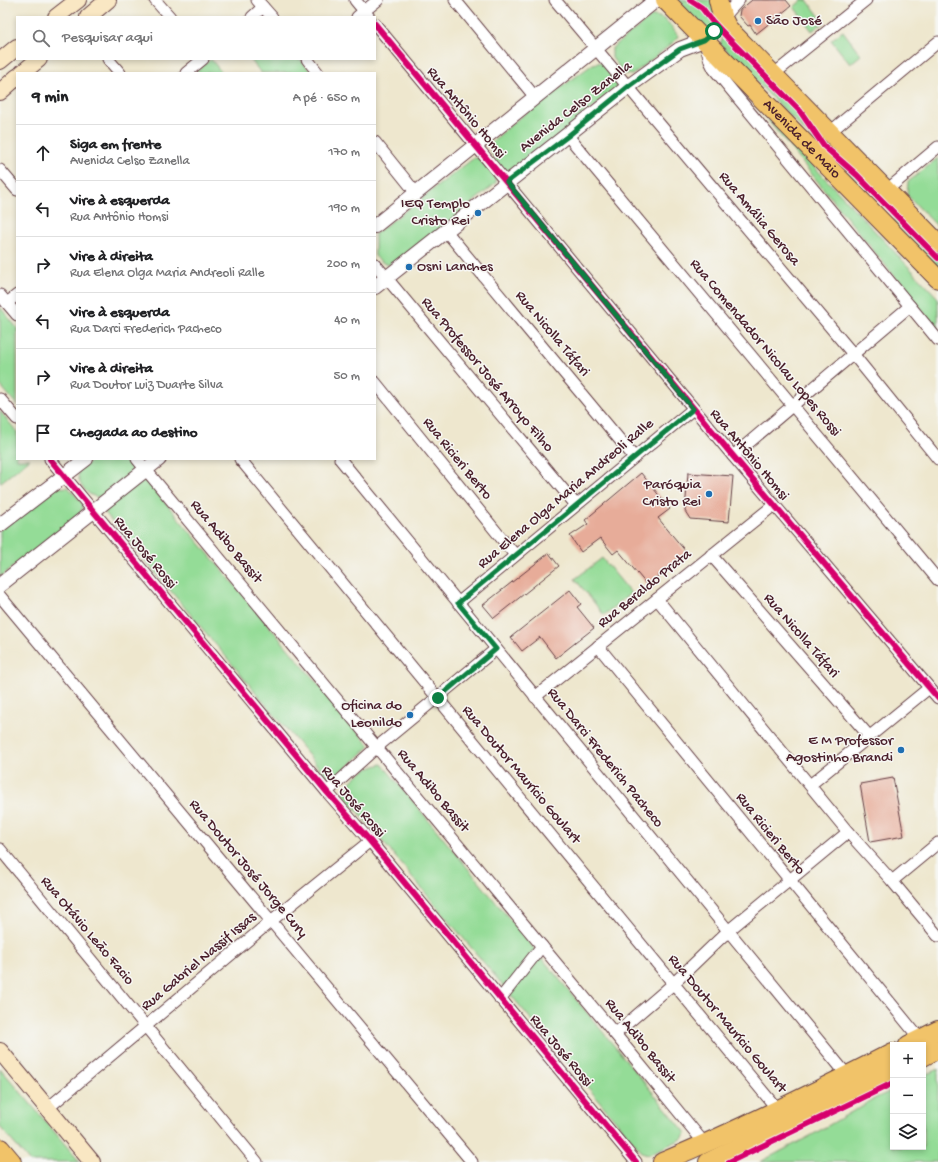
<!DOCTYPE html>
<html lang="pt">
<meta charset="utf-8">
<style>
:root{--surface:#fff;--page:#f2f2f2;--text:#202124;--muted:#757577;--line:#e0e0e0}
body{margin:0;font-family:"Gochi Hand",sans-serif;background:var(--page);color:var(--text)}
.controls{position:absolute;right:12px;bottom:12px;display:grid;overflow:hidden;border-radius:0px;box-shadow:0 2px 6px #0003}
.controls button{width:36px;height:36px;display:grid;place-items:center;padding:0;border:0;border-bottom:1px solid var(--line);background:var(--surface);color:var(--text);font:20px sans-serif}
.stop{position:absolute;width:12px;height:12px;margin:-9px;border:3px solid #0b8043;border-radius:50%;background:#fff}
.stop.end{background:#0b8043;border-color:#fff;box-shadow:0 1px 4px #0008}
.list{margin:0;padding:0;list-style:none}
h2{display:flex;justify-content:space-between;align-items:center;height:52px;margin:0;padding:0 16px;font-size:17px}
h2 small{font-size:13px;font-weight:400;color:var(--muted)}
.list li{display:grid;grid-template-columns:26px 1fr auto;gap:12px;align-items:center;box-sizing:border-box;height:56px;padding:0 16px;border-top:1px solid var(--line)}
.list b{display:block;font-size:15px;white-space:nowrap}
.list p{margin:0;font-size:13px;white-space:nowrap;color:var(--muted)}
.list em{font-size:13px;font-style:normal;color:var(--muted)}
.icon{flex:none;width:22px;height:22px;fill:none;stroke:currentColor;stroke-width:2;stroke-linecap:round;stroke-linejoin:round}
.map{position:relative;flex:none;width:938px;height:1162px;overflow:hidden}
.search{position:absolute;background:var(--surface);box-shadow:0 2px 6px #0003;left:16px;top:16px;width:360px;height:44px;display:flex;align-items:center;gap:10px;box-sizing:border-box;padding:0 14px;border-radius:0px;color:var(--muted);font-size:15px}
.panel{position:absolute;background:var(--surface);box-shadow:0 2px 6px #0003;left:16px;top:72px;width:360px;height:388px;border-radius:0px}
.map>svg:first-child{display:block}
.green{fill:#94dc97;stroke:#6f7e61}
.building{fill:#e7ac99}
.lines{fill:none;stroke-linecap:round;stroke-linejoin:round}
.minor-casing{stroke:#633d43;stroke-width:13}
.tertiary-casing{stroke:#633d43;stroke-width:16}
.secondary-casing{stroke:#633d43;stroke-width:18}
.primary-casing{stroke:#633d43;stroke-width:20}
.motorway-casing{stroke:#633d43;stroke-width:22}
.minor{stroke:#fff;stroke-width:11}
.tertiary{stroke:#fff;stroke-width:14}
.secondary{stroke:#f9e7c3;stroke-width:16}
.primary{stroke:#f1c369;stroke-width:18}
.motorway{stroke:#f1c369;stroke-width:20}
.cycleway-casing{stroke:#f6f6f2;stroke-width:8}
.cycleway{stroke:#d6006c;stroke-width:6}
.route{stroke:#0b8043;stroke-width:5}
.poi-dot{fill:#1f6fb2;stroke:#f6f6f2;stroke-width:1.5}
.labels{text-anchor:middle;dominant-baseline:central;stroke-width:3;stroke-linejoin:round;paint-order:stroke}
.poi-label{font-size:15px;fill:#4a1f2b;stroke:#f6f6f2;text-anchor:end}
.street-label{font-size:15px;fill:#4a1f2b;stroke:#f6f6f2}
</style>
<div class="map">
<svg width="938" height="1162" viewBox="0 0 938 1162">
<rect width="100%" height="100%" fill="#f6f6f2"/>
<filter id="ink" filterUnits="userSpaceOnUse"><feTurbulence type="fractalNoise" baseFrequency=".025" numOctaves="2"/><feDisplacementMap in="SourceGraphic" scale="8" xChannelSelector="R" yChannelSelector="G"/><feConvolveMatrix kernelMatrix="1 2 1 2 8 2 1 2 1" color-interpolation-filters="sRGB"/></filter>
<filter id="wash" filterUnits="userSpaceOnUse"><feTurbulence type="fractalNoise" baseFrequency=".012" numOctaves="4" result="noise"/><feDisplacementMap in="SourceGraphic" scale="16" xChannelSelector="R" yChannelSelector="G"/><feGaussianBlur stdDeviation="0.9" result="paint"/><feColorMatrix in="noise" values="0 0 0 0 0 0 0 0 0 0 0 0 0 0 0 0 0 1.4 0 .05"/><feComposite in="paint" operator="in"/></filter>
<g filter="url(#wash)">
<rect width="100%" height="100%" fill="#eee7ce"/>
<!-- green -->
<g class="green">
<path d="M671,0H713L716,15L706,35Z"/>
<path d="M802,0H807L824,22L812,31L794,7Z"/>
<path d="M652,16C666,16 671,26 678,36L675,41L632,75L625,74L612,58V48Z"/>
<path d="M843,31L861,55L850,64L831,40Z"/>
<path d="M725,32L871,181L872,188L869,191H863L720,44Z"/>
<path d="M211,59L222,73H195Z"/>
<path d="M250,59H300L312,73H261Z"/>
<path d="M603,62L617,77L620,87L514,171L503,169L496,161L490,151L492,142L514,122L593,64Z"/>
<path d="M754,103L938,298V330Z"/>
<path d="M474,158H480L495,177L496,183L399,264C387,266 383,264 375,256V234Z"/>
<path d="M938,158V227L907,195L908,182Z"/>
<path d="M898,215L938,251V269L894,224L895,218Z"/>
<path d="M0,307L17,328V405L0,385Z"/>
<path d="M0,411L17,432V459H30L0,483Z"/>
<path d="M94,459H130C133,463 134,469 132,474C130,477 124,481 120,484C108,495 98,504 84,489C79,483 77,477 79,470Z"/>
<path d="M143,476L370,746L331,782L102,509Z"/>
<path d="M68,487L83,504L81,514L0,577V530L55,488Z"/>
<path d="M602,558L631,593L604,615L575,579Z"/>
<path d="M382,764L686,1133L682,1139L649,1154L644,1153L641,1151L343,794C350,777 365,768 382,764Z"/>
<path d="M0,1068L80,1162H30L0,1127Z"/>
<path d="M938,1069V1162H760L812,1135L874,1099L893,1090V1147H923V1076Z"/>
</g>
<g id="blocks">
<!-- building -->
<g class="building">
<path d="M752,0H786L791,6L756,34L750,25L748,26L739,16L740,10Z"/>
<path d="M641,473L670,509L658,518L687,553L647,585L618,550L613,554L600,538L581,552L570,536L588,524L585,520Z"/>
<path d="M688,473L733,476L729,522L690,519L685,511Z"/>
<path d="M549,553L559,566L494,618L483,605Z"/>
<path d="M570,590L581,604L577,607L594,628L556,658L540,637L522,651L511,637Z"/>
<path d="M893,778L904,836L870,842L860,784Z"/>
</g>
</g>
</g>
<g filter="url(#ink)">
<use href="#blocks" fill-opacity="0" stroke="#633d43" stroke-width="1"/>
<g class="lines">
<defs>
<g id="minor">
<path d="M155,0L170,17"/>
<path d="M257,0L272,17"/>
<path d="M355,0L369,17"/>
<path d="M455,0L535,97"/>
<path d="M555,0L853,354L938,459"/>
<path d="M252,17L263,7"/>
<path d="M357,17L378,0"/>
<path d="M723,18L739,0"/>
<path d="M375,24L733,456L938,698"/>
<path d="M705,43L710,61L714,69L938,340"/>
<path d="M108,59L120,73"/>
<path d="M307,59L318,73"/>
<path d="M186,73L203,59"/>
<path d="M774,74L866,0"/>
<path d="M830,132L938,42"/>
<path d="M568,136L938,580"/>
<path d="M375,142L416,193"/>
<path d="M0,170L17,190"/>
<path d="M887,190L938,147"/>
<path d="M446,231L634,457"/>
<path d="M375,264L576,505"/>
<path d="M0,295L17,315"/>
<path d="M7,303L17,295"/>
<path d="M375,382L515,555"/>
<path d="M0,399L17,419"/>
<path d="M733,456L910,306"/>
<path d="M50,459L327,792L370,841L636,1162"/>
<path d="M137,459L615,1034L705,1144"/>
<path d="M240,459L778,1110"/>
<path d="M340,459L847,1075"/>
<path d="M711,555L869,736"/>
<path d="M0,596L472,1162"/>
<path d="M657,599L848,832L892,881L938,936"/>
<path d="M458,603L693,409"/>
<path d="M598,646L920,1039"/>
<path d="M535,697L774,505"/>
<path d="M810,785L929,688"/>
<path d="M327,792L377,747L496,649"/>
<path d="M0,849L257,1162"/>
<path d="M892,881L938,843"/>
<path d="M500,999L542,946"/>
<path d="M615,1034L673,984L728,931L848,832"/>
<path d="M48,1108L271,921L370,841"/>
</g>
<g id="tertiary">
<path d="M375,226L656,0"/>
<path d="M375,287L629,86L680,49L704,40L710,37L723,18"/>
<path d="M0,525L86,459"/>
<path d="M0,585L159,459"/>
</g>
<g id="secondary">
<path d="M56,17L78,0"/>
<path d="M88,17L108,0"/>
<path d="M0,61L17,47"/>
<path d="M22,73L39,59"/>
<path d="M0,92L17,77"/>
<path d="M0,1051L92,1162"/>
</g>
<g id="primary">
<path id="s1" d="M665,0L938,279"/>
<path d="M718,0L722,16L728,28L938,243"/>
<path d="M908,1045L938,1030"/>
<path d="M923,1057L938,1049"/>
<path d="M662,1162C741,1129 817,1091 893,1052"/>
<path d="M708,1162L893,1071"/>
</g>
<path id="motorway" d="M0,1149L11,1162"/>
</defs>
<!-- minor casing -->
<use href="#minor" class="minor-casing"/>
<!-- tertiary casing -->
<use href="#tertiary" class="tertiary-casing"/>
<!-- secondary casing -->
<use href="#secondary" class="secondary-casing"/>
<!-- primary casing -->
<use href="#primary" class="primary-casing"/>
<!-- motorway casing -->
<use href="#motorway" class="motorway-casing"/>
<!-- minor -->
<use href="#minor" class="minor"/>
<!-- tertiary -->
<use href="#tertiary" class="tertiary"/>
<!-- secondary -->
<use href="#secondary" class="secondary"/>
<!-- primary -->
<use href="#primary" class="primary"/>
<!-- motorway -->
<use href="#motorway" class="motorway"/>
<defs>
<g id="cycleway">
<path d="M690,0L702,8L712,21L730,40L800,111L824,146L857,175L938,258"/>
<path d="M375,24L733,456L938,698"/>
<path d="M50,459L327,792L370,841L636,1162"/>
<path d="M729,1162L893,1083"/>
</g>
</defs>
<!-- cycleway casing -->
<use href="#cycleway" class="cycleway-casing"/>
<!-- cycleway -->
<use href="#cycleway" class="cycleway"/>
</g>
</g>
<g class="lines" filter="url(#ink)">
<!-- route -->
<path class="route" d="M438,698L496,649L458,603L693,409L507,182L568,136L629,86L680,49L704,40L714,31"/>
</g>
<!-- markers -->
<g class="poi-dot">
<circle cx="758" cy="21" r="4"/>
<circle cx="478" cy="213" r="4"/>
<circle cx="409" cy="267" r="4"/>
<circle cx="709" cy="494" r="4"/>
<circle cx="410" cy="715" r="4"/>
<circle cx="901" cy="750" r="4"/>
</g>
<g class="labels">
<!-- poi labels -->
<g class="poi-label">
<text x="766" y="21" text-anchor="start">São José</text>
<text x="470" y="204">IEQ Templo<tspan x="470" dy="17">Cristo Rei</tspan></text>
<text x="417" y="267" text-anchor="start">Osni Lanches</text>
<text x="701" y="485">Paróquia<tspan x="701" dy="17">Cristo Rei</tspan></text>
<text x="402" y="706">Oficina do<tspan x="402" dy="17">Leonildo</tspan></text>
<text x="893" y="741">E M Professor<tspan x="893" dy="17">Agostinho Brandi</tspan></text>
</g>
<!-- street labels -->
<g class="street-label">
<text transform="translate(576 107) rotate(-38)">Avenida Celso Zanella</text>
<text transform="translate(466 113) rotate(50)">Rua Antônio Homsi</text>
<text stroke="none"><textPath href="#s1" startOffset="195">Avenida de Maio</textPath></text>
<text transform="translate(759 219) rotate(50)">Rua Amália Gerosa</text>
<text transform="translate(552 334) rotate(50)">Rua Nicolla Táfari</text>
<text transform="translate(765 348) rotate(50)">Rua Comendador Nicolau Lopes Rossi</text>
<text transform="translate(487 375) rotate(50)">Rua Professor José Arroyo Filho</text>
<text transform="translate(749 455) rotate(50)">Rua Antônio Homsi</text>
<text transform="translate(457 459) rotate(51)">Rua Ricieri Berto</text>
<text transform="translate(566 494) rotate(-40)">Rua Elena Olga Maria Andreoli Ralle</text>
<text transform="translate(226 542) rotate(50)">Rua Adibo Bassit</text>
<text transform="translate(145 553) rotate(50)">Rua José Rossi</text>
<text transform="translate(645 589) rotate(-39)">Rua Beraldo Prata</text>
<text transform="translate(801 636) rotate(49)">Rua Nicolla Táfari</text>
<text transform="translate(605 758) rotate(51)">Rua Darci Frederich Pacheco</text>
<text transform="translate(521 775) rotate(50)">Rua Doutor Maurício Goulart</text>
<text transform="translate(433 791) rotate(50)">Rua Adibo Bassit</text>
<text transform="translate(353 802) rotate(49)">Rua José Rossi</text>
<text transform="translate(770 834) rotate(51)">Rua Ricieri Berto</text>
<text transform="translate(248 869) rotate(50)">Rua Doutor José Jorge Cury</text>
<text transform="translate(87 931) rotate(50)">Rua Otávio Leão Facio</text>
<text transform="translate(199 962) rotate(-40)">Rua Gabriel Nassif Issas</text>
<text transform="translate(727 1024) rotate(50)">Rua Doutor Maurício Goulart</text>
<text transform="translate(640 1041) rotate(51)">Rua Adibo Bassit</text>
<text transform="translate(561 1051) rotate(50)">Rua José Rossi</text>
</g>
</g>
</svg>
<div class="controls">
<button>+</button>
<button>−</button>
<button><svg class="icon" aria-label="layers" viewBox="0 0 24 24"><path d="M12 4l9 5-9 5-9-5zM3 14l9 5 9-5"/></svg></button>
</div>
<div class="stop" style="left:714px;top:31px"></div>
<div class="stop end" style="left:438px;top:698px"></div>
<div class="search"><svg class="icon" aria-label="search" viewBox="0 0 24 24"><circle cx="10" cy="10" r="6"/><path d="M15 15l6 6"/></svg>Pesquisar aqui</div>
<section class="panel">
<h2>9 min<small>A pé · 650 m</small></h2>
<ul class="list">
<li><svg class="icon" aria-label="ahead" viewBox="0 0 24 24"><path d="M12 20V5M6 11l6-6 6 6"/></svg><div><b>Siga em frente</b><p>Avenida Celso Zanella</p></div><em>170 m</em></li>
<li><svg class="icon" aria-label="left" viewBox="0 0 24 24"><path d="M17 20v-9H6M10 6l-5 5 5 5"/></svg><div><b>Vire à esquerda</b><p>Rua Antônio Homsi</p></div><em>190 m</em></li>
<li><svg class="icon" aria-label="right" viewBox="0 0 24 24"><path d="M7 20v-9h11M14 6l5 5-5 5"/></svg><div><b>Vire à direita</b><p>Rua Elena Olga Maria Andreoli Ralle</p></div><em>200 m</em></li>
<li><svg class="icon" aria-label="left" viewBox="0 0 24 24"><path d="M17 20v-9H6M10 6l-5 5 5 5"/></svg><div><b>Vire à esquerda</b><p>Rua Darci Frederich Pacheco</p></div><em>40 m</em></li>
<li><svg class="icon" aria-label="right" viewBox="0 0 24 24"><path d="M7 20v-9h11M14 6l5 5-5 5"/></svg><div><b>Vire à direita</b><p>Rua Doutor Luiz Duarte Silva</p></div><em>50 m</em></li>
<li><svg class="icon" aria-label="arrive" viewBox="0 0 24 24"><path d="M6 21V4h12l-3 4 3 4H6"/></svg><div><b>Chegada ao destino</b></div></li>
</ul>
</section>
</div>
